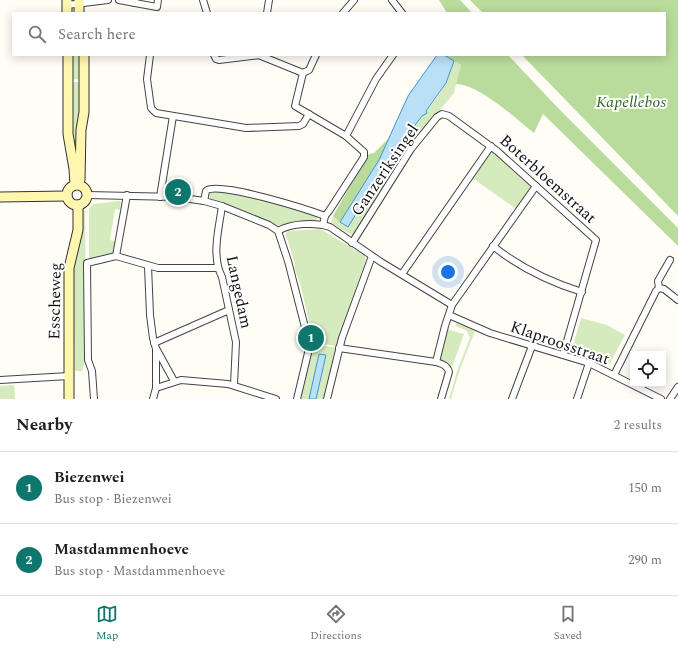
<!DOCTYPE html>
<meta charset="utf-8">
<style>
:root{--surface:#fff;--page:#f2f2f2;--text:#202124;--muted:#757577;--line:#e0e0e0;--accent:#0f766e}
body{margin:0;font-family:Spectral,serif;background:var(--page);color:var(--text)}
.controls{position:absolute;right:12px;bottom:12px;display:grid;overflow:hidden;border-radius:0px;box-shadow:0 2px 10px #0003}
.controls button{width:36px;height:36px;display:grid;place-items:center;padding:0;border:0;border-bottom:1px solid var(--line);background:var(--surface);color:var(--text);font:20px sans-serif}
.you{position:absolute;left:448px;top:272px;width:14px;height:14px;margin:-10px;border:3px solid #fff;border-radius:50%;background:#1a73e8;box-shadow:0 0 0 6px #1a73e833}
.badge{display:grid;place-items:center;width:26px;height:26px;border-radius:50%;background:var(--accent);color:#fff;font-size:13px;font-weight:700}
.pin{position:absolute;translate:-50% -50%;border:2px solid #fff;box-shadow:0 1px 4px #0006}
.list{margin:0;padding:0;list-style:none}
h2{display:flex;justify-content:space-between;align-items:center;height:52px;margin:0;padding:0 16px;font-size:17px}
h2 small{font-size:13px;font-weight:400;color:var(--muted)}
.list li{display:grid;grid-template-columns:26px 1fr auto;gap:12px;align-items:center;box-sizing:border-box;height:72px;padding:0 16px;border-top:1px solid var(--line)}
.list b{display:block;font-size:15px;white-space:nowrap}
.list p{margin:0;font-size:13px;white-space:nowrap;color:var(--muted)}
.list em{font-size:13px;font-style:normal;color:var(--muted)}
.icon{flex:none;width:22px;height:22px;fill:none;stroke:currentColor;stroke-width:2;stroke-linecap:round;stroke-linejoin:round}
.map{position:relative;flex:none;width:678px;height:399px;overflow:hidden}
.search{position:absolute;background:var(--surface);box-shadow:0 2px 10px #0003;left:12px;right:12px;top:12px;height:44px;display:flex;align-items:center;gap:10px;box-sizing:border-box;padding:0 14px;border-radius:0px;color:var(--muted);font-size:15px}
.sheet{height:196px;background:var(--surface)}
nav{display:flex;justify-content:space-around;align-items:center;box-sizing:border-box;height:56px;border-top:1px solid var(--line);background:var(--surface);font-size:11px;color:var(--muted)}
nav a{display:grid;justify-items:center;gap:2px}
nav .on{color:var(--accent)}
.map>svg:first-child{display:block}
.green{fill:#d5ebbd}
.forest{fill:#b9dc9c}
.water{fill:#b9e0f7;stroke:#3f96cf}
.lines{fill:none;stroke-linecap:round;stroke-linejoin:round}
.street-casing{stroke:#444;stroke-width:8}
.secondary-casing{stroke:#333;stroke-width:11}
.street{stroke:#fff;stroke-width:6}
.secondary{stroke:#fff6b0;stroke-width:9}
.labels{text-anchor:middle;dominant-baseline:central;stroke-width:4;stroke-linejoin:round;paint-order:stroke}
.park-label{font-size:16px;font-style:italic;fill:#2f6b1f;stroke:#fff}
.street-label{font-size:16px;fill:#111;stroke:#fff}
</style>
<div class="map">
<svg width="678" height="399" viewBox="0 0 678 399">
<rect width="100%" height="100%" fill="#fffdf5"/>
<!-- green -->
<g class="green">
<path d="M71,55H80L83,79H70Z"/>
<path d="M454,61L461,65L454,93L410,146L354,235L350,234L333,224L331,222L333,216L348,226L393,154L439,95L446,83Z"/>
<path d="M70,82H82L79,163L73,155Z"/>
<path d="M490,152H494L530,184V190L516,209L471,177Z"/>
<path d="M213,191L251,197L315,215L317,219L314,222L285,224L276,226L260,218L210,199L209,194Z"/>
<path d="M119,201L121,202L120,210L115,209L110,240L116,242L114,253L89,260V209L93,204Z"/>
<path d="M82,211H85L86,357L82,371H75L73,269Z"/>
<path d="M320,229L364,255L366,259L336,346L314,343L300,283L294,267L295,264L287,238L285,235L288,231Z"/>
<path d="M581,318L607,325L625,335L609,365L572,349Z"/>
<path d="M456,323L475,331L460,369L451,399H449L458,368L470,338L467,331L456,326Z"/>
<path d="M446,329L464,334L452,367L442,362L440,358Z"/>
<path d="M312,344L337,348L325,399H316L326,356L320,354L309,399H300Z"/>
<path d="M14,385L15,399H0V386Z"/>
</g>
<!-- forest -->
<g class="forest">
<path d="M439,0H460L472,13H447Z"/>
<path d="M470,0H678V216L522,55H665V13H483Z"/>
<path d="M444,55H508L558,108L678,228V246L543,114L534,133C515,118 480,85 456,84L461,65Z"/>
<path d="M391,136L379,160L340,222L333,216L365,160L369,154L374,153Z"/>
</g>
<!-- water -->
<g class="water">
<path d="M437,55H444L454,61L446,83L426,111L427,113L422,116L393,154L348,227L340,222L379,160L408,96Z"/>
<path d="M319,354L326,355L316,399H309Z"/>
</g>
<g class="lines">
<defs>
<g id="street">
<path d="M119,0L135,3V0"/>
<path d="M203,0L207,13"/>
<path d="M392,0L402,13"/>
<path d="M135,3L157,7L158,0"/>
<path d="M67,5L108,0"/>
<path d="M267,13L269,0"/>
<path d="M343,13L354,0"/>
<path d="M150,55L147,79L151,108L156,113L246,128L299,126L303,124L309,114"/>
<path d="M214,55L216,59L219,60L261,55"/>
<path d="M316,55L309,70L303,73L295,106L346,136L364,152V157L329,211L325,216L323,225"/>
<path d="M261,56L303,73"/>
<path d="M346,136L376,79L393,55"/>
<path d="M87,195L177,197L204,201L222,206L269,225L278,231L288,261L308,339V353L297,399"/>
<path d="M127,195L116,256L158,268H217"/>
<path d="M160,197L173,116"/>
<path d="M204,201L206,191C216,180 309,210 325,216"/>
<path d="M222,206C219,228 211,256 222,277L236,342L234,385"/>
<path d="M278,231C291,223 316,222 330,227L381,262L452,305"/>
<path d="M352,243L411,149L437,117L442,114L449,116L497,151L596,240L563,355"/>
<path d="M493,246C519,267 550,282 582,292"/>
<path d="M148,266L150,315L153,338L156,349V388L153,399"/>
<path d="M402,274L491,146"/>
<path d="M659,288L658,281L670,260"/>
<path d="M659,288L664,289L678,300"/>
<path d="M449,315L490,333L589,363L661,399"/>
<path d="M154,343L229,310"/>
<path d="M339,348L436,362"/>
<path d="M157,350L174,381"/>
<path d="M614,375L656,291L659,288"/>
<path d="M0,380L69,376"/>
<path d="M156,388L181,380L228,384L276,399"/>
<path d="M94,399L92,371L88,360L87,263L116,256"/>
<path d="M327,399L342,338L372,256"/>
<path d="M441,399L449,372C447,365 442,364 436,362L445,326L452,305L536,186"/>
<path d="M512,399L532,346"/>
<path d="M577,399L589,363"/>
<path d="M670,399L678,387"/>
</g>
<g id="secondary">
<path d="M67,0V13"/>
<path d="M79,0V13"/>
<path d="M68,55V134L74,169L75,185"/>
<path d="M80,180L81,130L84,112V55"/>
<circle cx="77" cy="195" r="10"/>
<path d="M0,197L67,196"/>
<path d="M69,399V268L78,230V205"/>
</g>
</defs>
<!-- street casing -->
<use href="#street" class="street-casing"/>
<!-- secondary casing -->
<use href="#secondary" class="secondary-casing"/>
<!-- street -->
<use href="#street" class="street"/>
<!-- secondary -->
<use href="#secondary" class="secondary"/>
</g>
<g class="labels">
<!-- park labels -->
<g class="park-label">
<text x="631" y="102">Kapellebos</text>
</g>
<!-- street labels -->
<g class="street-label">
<text transform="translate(385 170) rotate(-56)">Ganzeriksingel</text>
<text transform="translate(548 179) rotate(42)">Boterbloemstraat</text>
<text transform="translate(239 292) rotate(78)">Langedam</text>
<text transform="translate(55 301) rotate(-89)">Esscheweg</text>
<text transform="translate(560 343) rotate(19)">Klaproosstraat</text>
</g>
</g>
</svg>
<div class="controls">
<button><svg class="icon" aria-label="locate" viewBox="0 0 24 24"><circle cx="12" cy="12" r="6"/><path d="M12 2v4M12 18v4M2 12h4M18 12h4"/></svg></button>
</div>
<div class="you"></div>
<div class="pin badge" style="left:311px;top:338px">1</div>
<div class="pin badge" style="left:178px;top:192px">2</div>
<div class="search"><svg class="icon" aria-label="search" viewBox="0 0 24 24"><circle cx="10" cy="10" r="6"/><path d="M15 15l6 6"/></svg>Search here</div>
</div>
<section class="sheet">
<h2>Nearby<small>2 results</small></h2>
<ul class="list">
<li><span class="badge">1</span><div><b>Biezenwei</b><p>Bus stop · Biezenwei</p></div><em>150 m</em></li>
<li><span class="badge">2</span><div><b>Mastdammenhoeve</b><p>Bus stop · Mastdammenhoeve</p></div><em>290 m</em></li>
</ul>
</section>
<nav>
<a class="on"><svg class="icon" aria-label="map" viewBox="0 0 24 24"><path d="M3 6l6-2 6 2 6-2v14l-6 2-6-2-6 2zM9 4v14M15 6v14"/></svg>Map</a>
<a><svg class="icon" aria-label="directions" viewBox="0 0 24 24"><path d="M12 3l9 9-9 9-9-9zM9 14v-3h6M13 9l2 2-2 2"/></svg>Directions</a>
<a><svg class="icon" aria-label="saved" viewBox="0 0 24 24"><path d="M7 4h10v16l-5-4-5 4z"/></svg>Saved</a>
</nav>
